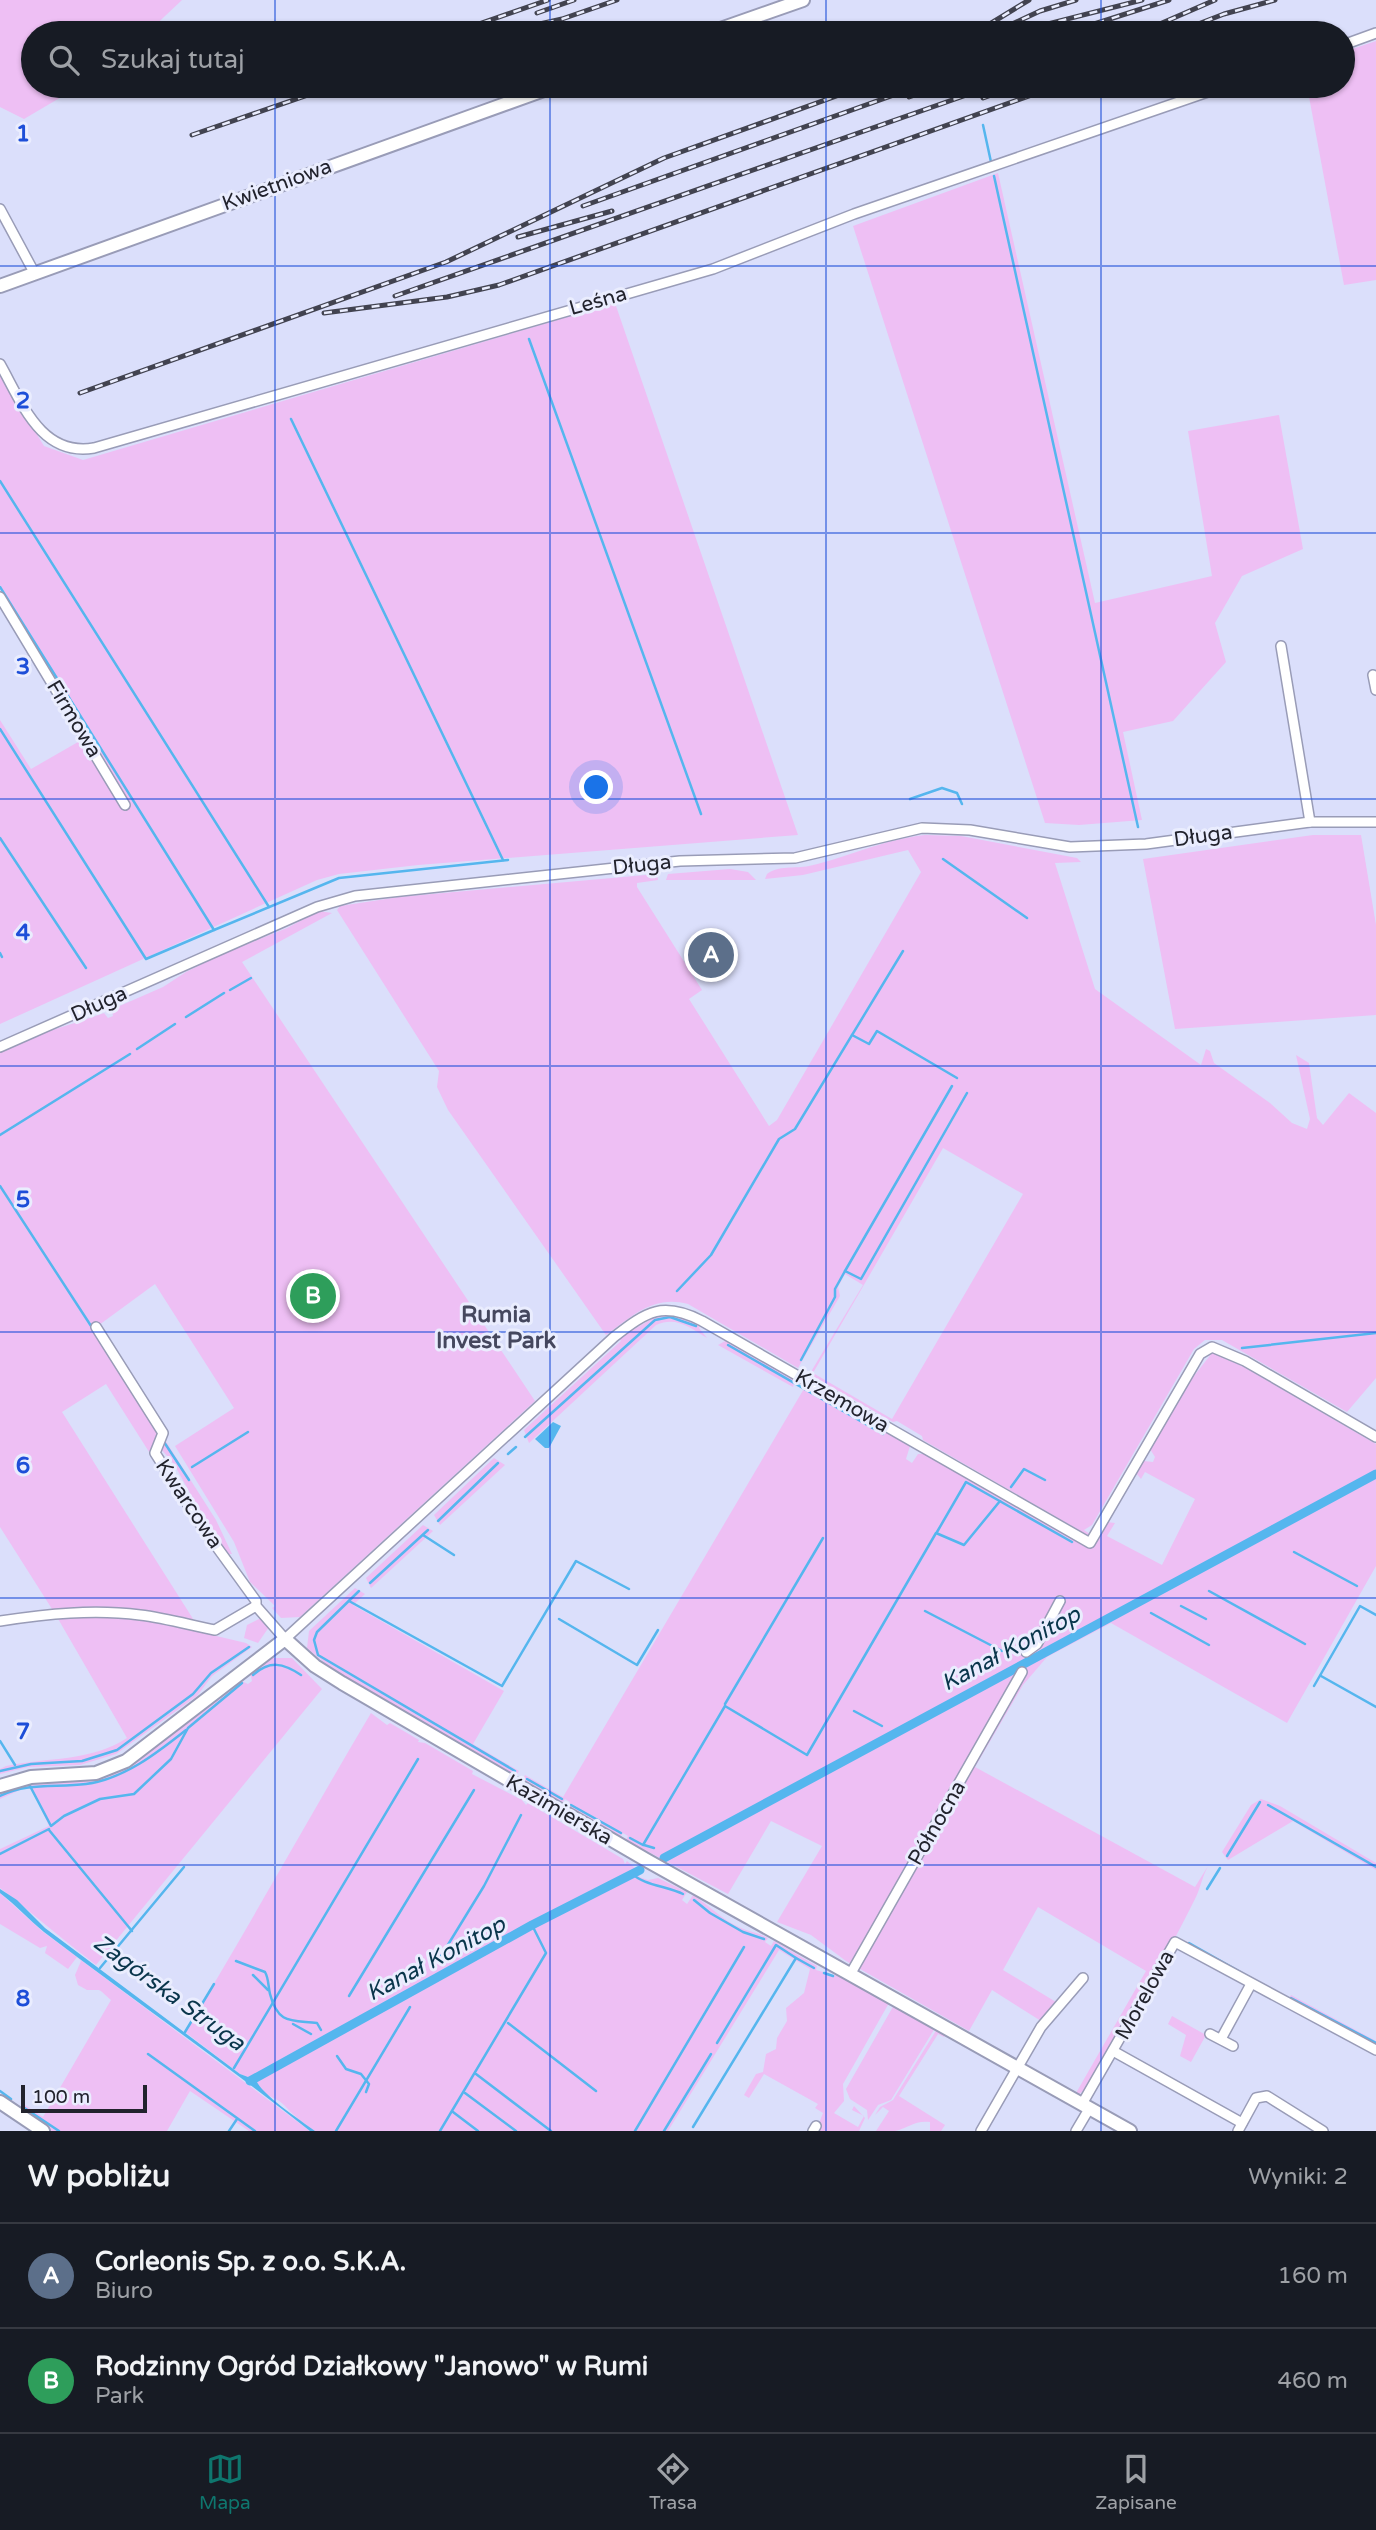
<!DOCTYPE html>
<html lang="pl">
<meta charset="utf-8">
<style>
:root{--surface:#171b24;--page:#20242c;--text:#f1f3f6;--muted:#9ea1a6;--line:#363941;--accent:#0f766e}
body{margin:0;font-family:"Varela Round",sans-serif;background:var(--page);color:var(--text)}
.scale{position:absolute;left:21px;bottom:18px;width:126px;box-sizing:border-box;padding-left:7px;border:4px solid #22232d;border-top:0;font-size:19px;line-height:24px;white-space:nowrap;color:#22232d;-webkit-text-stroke:5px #eaedfe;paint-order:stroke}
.you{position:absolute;left:597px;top:788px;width:24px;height:24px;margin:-18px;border:5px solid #fff;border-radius:50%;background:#1a73e8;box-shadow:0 0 0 10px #1a73e833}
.badge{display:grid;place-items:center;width:46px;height:46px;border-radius:50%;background:var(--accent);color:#fff;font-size:23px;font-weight:700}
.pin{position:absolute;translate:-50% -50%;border:4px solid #fff;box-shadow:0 2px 7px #0006}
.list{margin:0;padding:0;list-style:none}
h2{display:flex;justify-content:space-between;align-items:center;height:91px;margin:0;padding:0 28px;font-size:30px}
h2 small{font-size:23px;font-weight:400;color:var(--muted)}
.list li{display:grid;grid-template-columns:46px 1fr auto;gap:21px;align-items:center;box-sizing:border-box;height:105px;padding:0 28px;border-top:2px solid var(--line)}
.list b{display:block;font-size:26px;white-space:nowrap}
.list p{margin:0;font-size:23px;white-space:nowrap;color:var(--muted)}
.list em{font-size:23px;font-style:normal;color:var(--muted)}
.icon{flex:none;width:38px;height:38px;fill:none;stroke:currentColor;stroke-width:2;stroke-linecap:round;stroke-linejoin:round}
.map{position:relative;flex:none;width:1376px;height:2131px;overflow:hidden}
.search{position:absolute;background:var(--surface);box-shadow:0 2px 5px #0004;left:21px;right:21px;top:21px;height:77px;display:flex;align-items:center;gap:18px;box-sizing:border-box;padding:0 24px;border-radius:38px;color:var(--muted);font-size:26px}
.sheet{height:301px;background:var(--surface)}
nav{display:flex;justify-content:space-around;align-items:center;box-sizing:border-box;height:98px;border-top:2px solid var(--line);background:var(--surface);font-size:19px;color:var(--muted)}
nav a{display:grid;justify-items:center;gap:4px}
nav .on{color:var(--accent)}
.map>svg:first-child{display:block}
.green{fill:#eebff4;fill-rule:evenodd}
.water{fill:#55b6ee}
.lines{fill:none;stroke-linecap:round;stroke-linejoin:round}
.stream{stroke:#55b6ee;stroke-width:2.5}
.canal{stroke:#55b6ee;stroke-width:9}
.street-casing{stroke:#999cb7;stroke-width:12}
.secondary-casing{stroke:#999cb7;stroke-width:16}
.street{stroke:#fff;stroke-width:9}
.secondary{stroke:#fff;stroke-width:12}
.rail-casing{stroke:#424350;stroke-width:5}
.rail{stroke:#eaedfe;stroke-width:2.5;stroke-dasharray:8;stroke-linecap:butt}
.grid{fill:none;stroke:#1d4ed8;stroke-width:2;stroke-opacity:0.55}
.labels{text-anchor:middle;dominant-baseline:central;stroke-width:6;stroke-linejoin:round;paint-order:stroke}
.street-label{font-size:21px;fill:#22232d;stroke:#eaedfe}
.neighbourhood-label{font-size:23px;font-weight:bold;fill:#45475e;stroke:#eaedfe}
.water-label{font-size:23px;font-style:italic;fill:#09354b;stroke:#eaedfe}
.grid-label{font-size:23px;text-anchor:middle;font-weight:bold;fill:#1d4ed8;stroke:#eaedfe;stroke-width:6;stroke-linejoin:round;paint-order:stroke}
</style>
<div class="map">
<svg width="1376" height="2131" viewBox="0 0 1376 2131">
<rect width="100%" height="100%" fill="#dbdffb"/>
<!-- green -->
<g class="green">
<path d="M0,0H182L147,33H33V86H80L24,119L0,107Z"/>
<path d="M1376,41V280L1344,285L1307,86H1343V52Z"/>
<path d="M998,173L1095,603L1212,576L1188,431L1279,415L1303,549L1242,576L1215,623L1226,662L1173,721L1123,732L1142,820L1079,825L1045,823L853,226Z"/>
<path d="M615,303L798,835L418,865L339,874L317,880L0,1024V720L31,769L92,734L0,585V374L44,446L83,460Z"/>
<path d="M925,835L961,836L1077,858L1081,862L1055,863L1095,989L1201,1065L1206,1049L1210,1051L1214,1063L1270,1103L1292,1123L1307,1129L1310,1119L1296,1055L1309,1063L1317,1118L1323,1125L1349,1093L1376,1113V1378L1347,1412L1222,1340H1205L1194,1349L1092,1525L1084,1530L1097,1539L1107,1522L1115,1523L1107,1536L1162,1565L1195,1499L1145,1472L1141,1479L1136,1473L1144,1461L1153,1462L1155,1457L1150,1449L1190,1381L1212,1353L1244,1367L1376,1444V1566L1287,1723L1111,1623L1047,1657L1023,1685L975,1767L1195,1887L1208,1866C1202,1877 1200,1890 1194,1901C1162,1966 1123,2027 1086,2089L1079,2094L1076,2093L1146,1971L1038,1907L1003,1970L1056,2002L1067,1988L1069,1990L1041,2021L992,1990L969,2031L846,1961L811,1935L777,1922L822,1846L771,1821L728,1894L626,1840L628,1836L623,1833L620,1837L568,1806L570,1802L565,1799L562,1803L523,1780L525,1775L563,1797L805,1387L910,1446L906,1459L912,1463L918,1454H925L1072,1538L1077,1529L923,1440L922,1436L897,1421L893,1422L812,1376V1370L863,1285L845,1274L838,1287L840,1296L798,1368L688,1304C653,1295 633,1316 606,1335L448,1110L437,1087L439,1071L337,910L340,906L399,897L657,874L658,880L637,883V887L702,990L689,999L769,1126L777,1120L921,872L908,850L803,875L765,879L767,874C778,865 795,869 809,866C850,857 880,840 925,835ZM943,1148L1023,1194L892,1419L813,1373Z"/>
<path d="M1313,835H1361L1376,925V1015L1175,1029L1143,859Z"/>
<path d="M730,869L748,872L756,880H666L668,874Z"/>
<path d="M319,911L332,913L242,962L535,1401L300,1617L281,1618L272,1608L275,1606L250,1582L234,1542L175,1446L234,1408L155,1284L99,1325L158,1428L151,1455L106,1384L62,1412L195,1622L141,1611L52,1609L0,1527V1050C34,1034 69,1026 104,1013L108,1018L113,1016L111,1006L115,1008L163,987L186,972L222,954L287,928Z"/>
<path d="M662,1313H672L700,1324L699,1328L707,1338C689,1327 676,1316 656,1325L529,1443L524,1430L621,1341L619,1338Z"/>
<path d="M727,1340L795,1380L793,1387L718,1345Z"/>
<path d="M165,1440L216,1520L232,1554H225L199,1516L201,1513L174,1464L161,1449Z"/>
<path d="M494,1458L505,1465L440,1525L434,1515Z"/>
<path d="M423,1525L433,1531L371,1588L366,1578Z"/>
<path d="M355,1588L365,1594L353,1605L504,1691L473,1744L519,1771L516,1776L331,1668L307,1648L309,1631Z"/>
<path d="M93,1614L140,1618L246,1643L252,1647L212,1676L197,1696L116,1754L80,1765L28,1767L0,1774V1769L6,1766C48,1757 90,1762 127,1738L57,1617Z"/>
<path d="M261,1618L269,1627L258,1643L244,1638L247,1625Z"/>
<path d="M267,1658H292L322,1689L96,1965C63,1940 32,1913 0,1888V1849L49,1826L32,1789H22L0,1799V1791L20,1784L98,1777L239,1680L248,1684L252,1681L250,1672Z"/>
<path d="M371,1713L387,1725L390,1723L419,1740L418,1742L425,1743L473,1771L472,1774L522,1800L526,1805L528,1803L623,1859L625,1864L627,1861L640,1872L639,1877L648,1880L658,1878L687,1892L682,1900L687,1904L693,1895C709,1905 722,1920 741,1928C750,1932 759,1933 768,1938L765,1942L771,1946L774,1941L817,1966L816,1970L848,1979L847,1981H852L889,2003L843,2084L844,2101L834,2113L858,2127L864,2116L852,2110L854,2106L865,2118L859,2131H816L823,2113L815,2108L818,2104L764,2074L749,2098L744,2095L756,2074L763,2072L766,2054L776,2049L777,2038L787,2021L786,2008L804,1993L810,1969L779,1950L668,2131H314C303,2123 293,2115 284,2105C274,2095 264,2099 256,2080L240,2074L185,2032C250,1925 308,1819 371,1713Z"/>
<path d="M1261,1799L1280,1806L1376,1863V1870L1293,1821L1228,1860L1222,1852L1251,1805Z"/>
<path d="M0,1893L42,1931L310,2131H249L190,2091L167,2131H51L20,2110L22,2103L43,2117L111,2000C97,1988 104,1990 87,1990L78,1985L75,1975L81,1961L77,1957L68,1969L45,1953L47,1946L40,1948L0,1924Z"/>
<path d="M1291,1995L1376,2041V2047L1289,1999Z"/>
<path d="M894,2005L935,2028L891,2100L878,2105L868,2120L867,2110L850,2099L846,2089Z"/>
<path d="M1172,2016L1206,2035L1191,2062L1180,2056L1186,2035L1168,2024Z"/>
<path d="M937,2029L946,2034L944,2037L938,2034L899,2096L945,2125L941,2131H930V2122C915,2120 908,2128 895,2131C890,2131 882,2131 876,2131L889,2111L883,2107L875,2115L880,2107L893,2100Z"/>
</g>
<!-- water -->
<g class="water">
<path d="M553,1422L561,1426L549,1448H545L535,1439Z"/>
<path d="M0,1889L17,1900L45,1928L240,2074L256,2080C261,2094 300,2120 315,2131H310C224,2063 132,1999 44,1932C29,1920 16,1905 0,1893Z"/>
</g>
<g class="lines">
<!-- stream -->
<g class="stream">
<path d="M983,125L991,162"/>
<path d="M994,176L1138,827"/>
<path d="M529,339L701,814"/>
<path d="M291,419L503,860"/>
<path d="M0,481L269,907"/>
<path d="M0,587L214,930L146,959L0,729"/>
<path d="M910,799L942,788L957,793L962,804"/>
<path d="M0,838L86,968"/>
<path d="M943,859L1027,918"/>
<path d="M214,930L339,878L508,860"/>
<path d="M0,953L2,957"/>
<path d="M230,990L251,978"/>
<path d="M186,1017L224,993"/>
<path d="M852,1035L869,1044L877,1031L957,1078"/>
<path d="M137,1049L175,1024"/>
<path d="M0,1135L130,1054"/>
<path d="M0,1186L93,1329"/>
<path d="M845,1271L952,1086"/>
<path d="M677,1291L711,1255L779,1139L795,1129L903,951"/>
<path d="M728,1345L883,1434"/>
<path d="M1242,1348L1376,1333"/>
<path d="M801,1360L835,1297V1289L845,1271L861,1279L967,1093"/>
<path d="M525,1437L655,1320L670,1317L696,1326"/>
<path d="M164,1442L189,1480"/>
<path d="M508,1454L516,1447"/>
<path d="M192,1467L248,1432"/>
<path d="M1011,1487L1024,1469L1045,1480"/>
<path d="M438,1521L498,1463"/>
<path d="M937,1532L966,1482L1072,1542"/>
<path d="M423,1535L454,1555"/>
<path d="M1294,1552L1357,1586"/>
<path d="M370,1583L428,1530"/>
<path d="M359,1591L317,1632L314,1640L318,1655L515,1771"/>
<path d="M1209,1591L1305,1644"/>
<path d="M349,1601L502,1686L576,1561L629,1589"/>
<path d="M1181,1606L1206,1619"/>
<path d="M925,1611L1002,1651"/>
<path d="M1151,1613L1209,1645"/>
<path d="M559,1619L637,1665L658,1630"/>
<path d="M253,1675C270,1660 283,1663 301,1675"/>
<path d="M1321,1676L1376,1707"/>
<path d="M1314,1686L1360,1606L1376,1615"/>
<path d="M725,1704L823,1538"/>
<path d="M854,1711L882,1726"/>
<path d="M0,1741L15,1765"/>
<path d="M0,1771L31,1764L82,1761L117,1750L193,1694L211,1673L249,1647"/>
<path d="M527,1779L562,1799"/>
<path d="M30,1786L51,1826L64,1816L100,1799L134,1794L171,1759L188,1728L242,1683"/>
<path d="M0,1796C28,1782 56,1788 86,1784C124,1779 157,1753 186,1730"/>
<path d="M571,1805L621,1833"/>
<path d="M1268,1805L1376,1867"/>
<path d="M49,1830L132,1931"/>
<path d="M630,1838L643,1845L725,1706L807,1755L936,1533L964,1545L1000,1501"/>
<path d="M644,1845L654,1848"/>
<path d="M0,1854L49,1829"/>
<path d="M1227,1856L1260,1802"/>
<path d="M633,1874C641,1884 669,1887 683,1894"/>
<path d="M1207,1889L1220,1868"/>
<path d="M694,1900L710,1913L743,1932L764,1939"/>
<path d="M1189,1943L1258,1982"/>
<path d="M796,1958L814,1968"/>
<path d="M236,1961L265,1972C269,1979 268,1986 270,1994C278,2025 292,2020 317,2023L321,2030"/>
<path d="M438,1961L484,1886L521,1815"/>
<path d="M100,1968L184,1867"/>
<path d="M824,1973L833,1976"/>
<path d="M253,1975L268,1990"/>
<path d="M349,1996L474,1790"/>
<path d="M1291,1998L1376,2043"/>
<path d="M508,2023L596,2091"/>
<path d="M293,2024L311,2034"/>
<path d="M185,2032L214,1984"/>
<path d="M148,2054L255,2131"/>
<path d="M337,2056L346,2069L361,2074L369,2084L366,2092"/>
<path d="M234,2068L418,1759"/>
<path d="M476,2074L551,2131"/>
<path d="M0,2091L11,2099"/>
<path d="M465,2093L516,2131"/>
<path d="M23,2107L59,2131"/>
<path d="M453,2112L478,2131"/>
<path d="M693,2127L796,1958L776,1945L717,2043"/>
<path d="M229,2131L237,2119"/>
<path d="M336,2131L410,2007"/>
<path d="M440,2131L546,1953L532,1925"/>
<path d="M635,2131L744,1947"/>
<path d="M664,2131L711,2054"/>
</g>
<!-- canal -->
<g class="canal">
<path d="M664,1858L1376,1474"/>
<path d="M250,2081L532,1925L640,1870"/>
</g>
<defs>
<g id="street">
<path d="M1343,45L1376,33"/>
<path d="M0,209L35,274"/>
<path d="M0,364C22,403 41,457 94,448L713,269L854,214L1225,86"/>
<path d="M0,597L125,805"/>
<path d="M1281,646L1310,822"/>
<path d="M1373,675L1376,690"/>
<path d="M0,1047L317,907L355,896L680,861L795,858L922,828L970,830L1070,847L1146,844L1310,822H1376"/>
<path d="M96,1327L163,1433L155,1453L203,1528L256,1601V1606L285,1639L614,1337C647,1311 663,1301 702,1321L1090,1543L1200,1354L1212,1347L1245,1361L1376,1437"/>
<path d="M0,1621C47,1614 93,1609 140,1615C165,1618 190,1625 215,1630L256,1606"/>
<path d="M1026,1652L1037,1644L1060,1601"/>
<path d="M851,1973L1022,1672"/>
<path d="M1210,2034L1233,2046"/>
<path d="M1221,2039L1251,1984"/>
<path d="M1113,2051L1242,2123"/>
<path d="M1082,2104L1175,1942L1376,2050"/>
<path d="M813,2131L816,2126"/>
<path d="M981,2131L1041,2027L1083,1978"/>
<path d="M1076,2131L1089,2109"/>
<path d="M1238,2131L1256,2098L1267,2096L1323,2131"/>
</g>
<g id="secondary">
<path d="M709,33L803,0"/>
<path d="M0,286L555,86"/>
<path d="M0,1786L31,1777L96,1773L126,1761L285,1639L315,1666L342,1683L648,1861L1130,2131"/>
<path d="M0,2102L43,2131"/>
</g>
</defs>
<!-- street casing -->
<use href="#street" class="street-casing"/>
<!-- secondary casing -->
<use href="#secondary" class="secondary-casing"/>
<!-- street -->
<use href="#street" class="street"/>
<!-- secondary -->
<use href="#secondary" class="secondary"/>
<defs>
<g id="rail">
<path d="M537,13L574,0"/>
<path d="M453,33L548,0"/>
<path d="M499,33L562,19L617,0"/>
<path d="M975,33L1029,0"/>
<path d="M993,33L1040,11L1076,0"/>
<path d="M1012,33L1142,0"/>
<path d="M1066,33L1169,0"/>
<path d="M1139,33L1215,0"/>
<path d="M1175,33L1224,14L1275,0"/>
<path d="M909,97L941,86"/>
<path d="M983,98L1016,86"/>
<path d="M192,135L334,86"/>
<path d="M583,206L919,86"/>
<path d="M518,237L612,211"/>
<path d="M395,296L992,86"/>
<path d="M324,313L447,297L499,285L1057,86"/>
<path d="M80,393L446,262L664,158L864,86"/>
</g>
</defs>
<!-- rail casing -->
<use href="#rail" class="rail-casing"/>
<!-- rail -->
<use href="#rail" class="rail"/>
</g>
<!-- grid -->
<path class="grid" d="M275,0V33M550,0V33M826,0V33M1101,0V33M275,86V2131M550,86V2131M826,86V2131M1101,86V2131M0,266H1376M0,533H1376M0,799H1376M0,1066H1376M0,1332H1376M0,1598H1376M0,1865H1376"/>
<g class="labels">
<!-- street labels -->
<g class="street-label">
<text transform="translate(277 185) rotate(-20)">Kwietniowa</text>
<text transform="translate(598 301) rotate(-16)">Leśna</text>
<text transform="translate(74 719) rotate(59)">Firmowa</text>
<text transform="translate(1203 836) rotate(-8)">Długa</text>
<text transform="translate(642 865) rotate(-6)">Długa</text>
<text transform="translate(99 1004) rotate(-24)">Długa</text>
<text transform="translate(842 1401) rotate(30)">Krzemowa</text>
<text transform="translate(189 1504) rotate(56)">Kwarcowa</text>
<text transform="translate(559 1810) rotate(30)">Kazimierska</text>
<text transform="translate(937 1823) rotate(-60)">Północna</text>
<text transform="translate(1145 1995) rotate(-61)">Morelowa</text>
</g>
<!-- neighbourhood labels -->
<g class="neighbourhood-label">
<text x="496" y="1315">Rumia<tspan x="496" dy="26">Invest Park</tspan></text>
</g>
<!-- water labels -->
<g class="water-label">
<text transform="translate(1011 1649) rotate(-28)">Kanał Konitop</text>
<text transform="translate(436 1959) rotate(-28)">Kanał Konitop</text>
<text transform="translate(169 1993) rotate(36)">Zagórska Struga</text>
</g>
</g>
<g class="grid-label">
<text x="23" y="141">1</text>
<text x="23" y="408">2</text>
<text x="23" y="674">3</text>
<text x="23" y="940">4</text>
<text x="23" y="1207">5</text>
<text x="23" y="1473">6</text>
<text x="23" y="1739">7</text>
<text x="23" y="2006">8</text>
</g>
</svg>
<div class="scale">100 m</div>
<div class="you"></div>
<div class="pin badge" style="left:711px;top:955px;background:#5c6f8a">A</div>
<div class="pin badge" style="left:313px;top:1296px;background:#2e9e5b">B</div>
<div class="search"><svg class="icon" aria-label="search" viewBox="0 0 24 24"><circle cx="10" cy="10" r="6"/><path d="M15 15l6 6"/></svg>Szukaj tutaj</div>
</div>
<section class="sheet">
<h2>W pobliżu<small>Wyniki: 2</small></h2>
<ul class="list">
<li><span class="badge" style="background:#5c6f8a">A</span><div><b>Corleonis Sp. z o.o. S.K.A.</b><p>Biuro</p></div><em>160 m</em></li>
<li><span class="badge" style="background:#2e9e5b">B</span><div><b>Rodzinny Ogród Działkowy &quot;Janowo&quot; w Rumi</b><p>Park</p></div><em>460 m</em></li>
</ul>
</section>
<nav>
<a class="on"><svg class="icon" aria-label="map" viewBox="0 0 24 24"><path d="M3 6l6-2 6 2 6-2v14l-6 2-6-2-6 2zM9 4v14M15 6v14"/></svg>Mapa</a>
<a><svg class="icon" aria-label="directions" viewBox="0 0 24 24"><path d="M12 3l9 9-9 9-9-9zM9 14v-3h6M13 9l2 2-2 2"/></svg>Trasa</a>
<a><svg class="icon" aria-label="saved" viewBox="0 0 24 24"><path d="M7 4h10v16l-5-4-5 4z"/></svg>Zapisane</a>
</nav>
